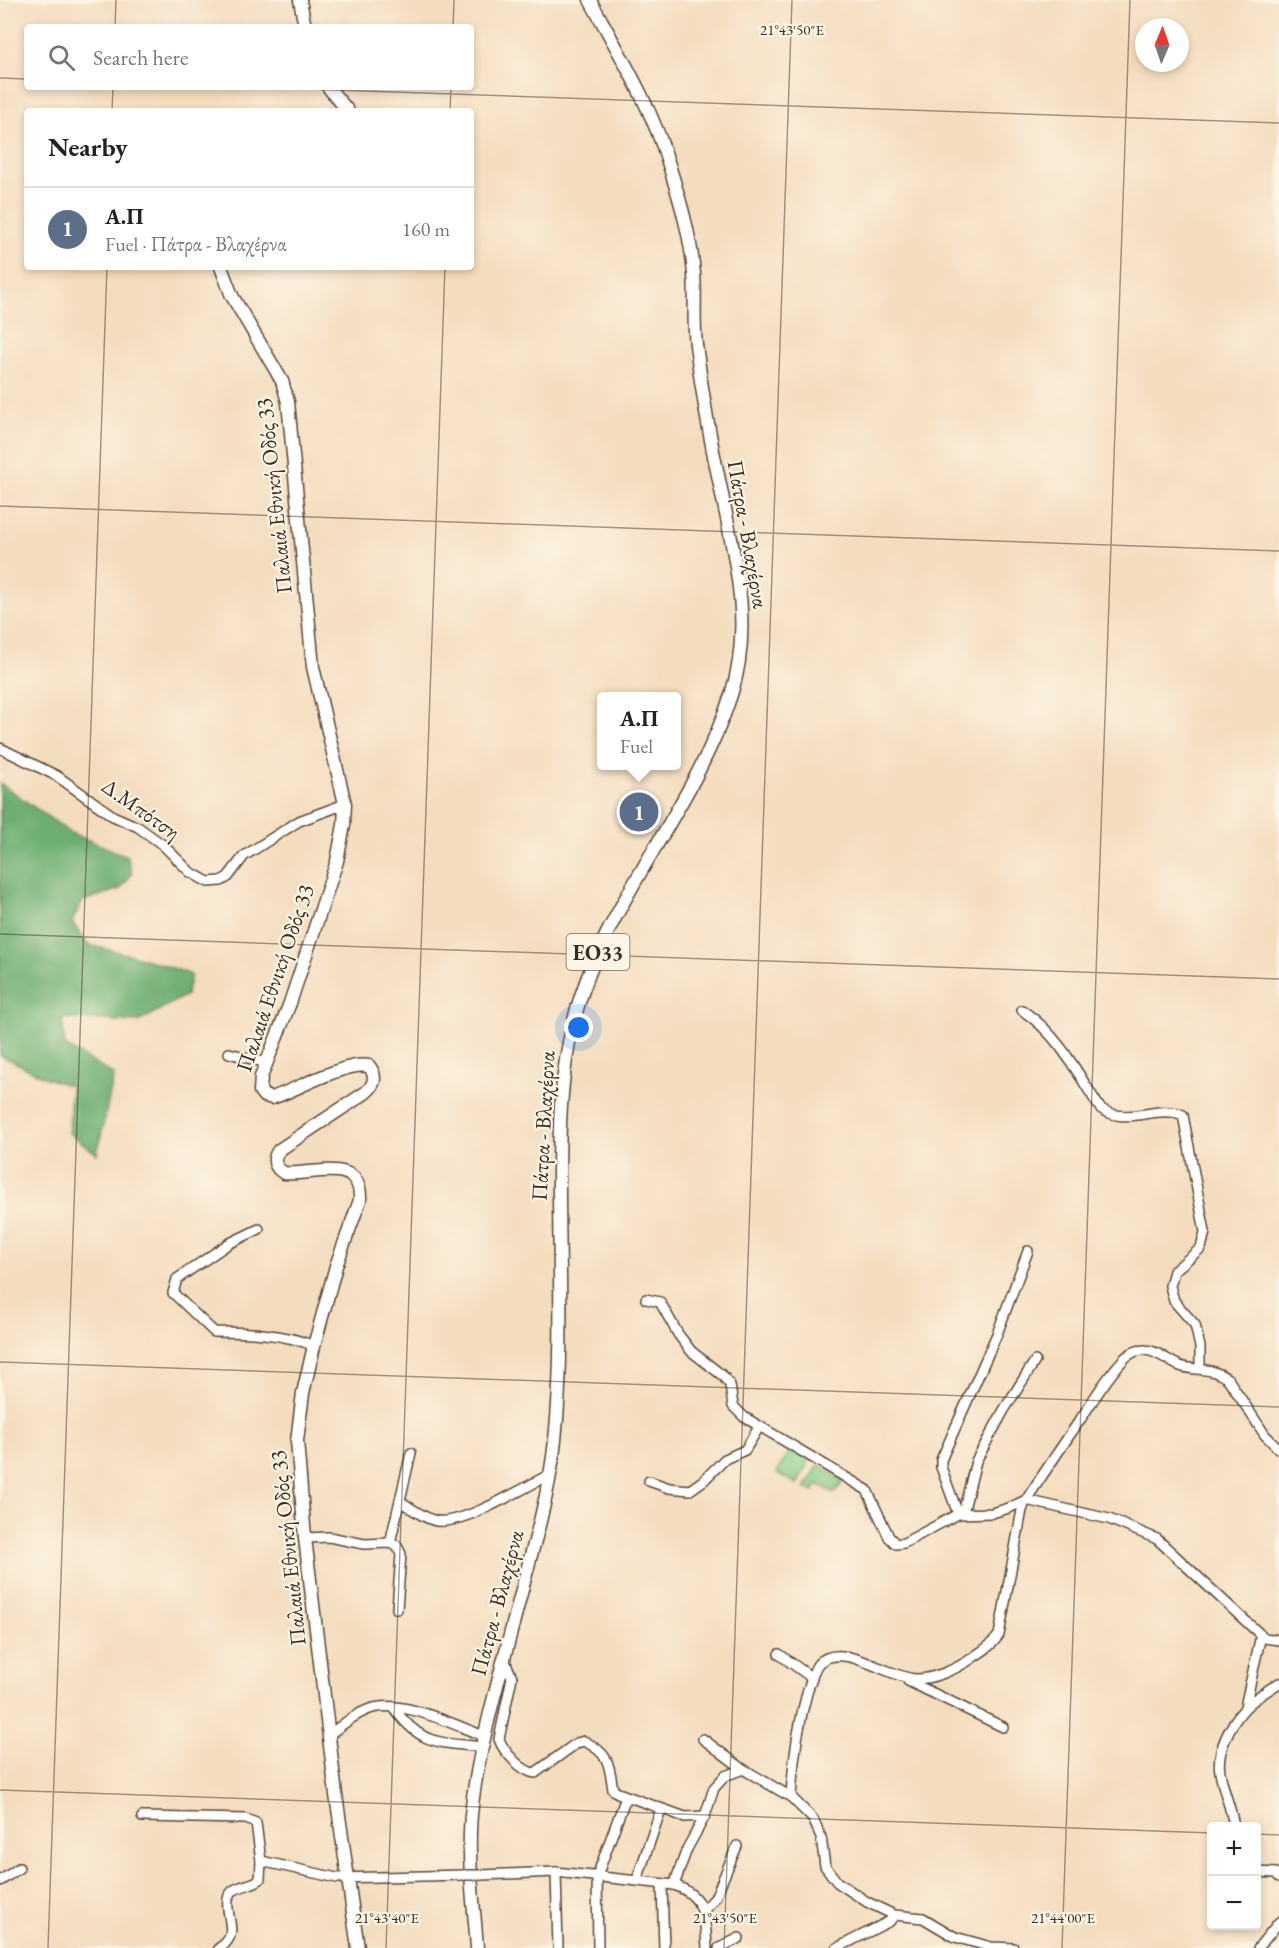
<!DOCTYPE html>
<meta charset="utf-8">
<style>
:root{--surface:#fff;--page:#f6f6f6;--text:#222;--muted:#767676;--line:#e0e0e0;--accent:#b5179e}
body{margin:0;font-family:"EB Garamond",serif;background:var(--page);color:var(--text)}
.controls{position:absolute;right:18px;bottom:18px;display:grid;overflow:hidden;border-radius:6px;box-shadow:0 3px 9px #0003}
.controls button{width:54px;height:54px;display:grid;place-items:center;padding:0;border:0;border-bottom:2px solid var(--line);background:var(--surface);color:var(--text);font:30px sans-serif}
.compass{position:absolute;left:1135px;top:18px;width:54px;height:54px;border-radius:50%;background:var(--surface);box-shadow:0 3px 9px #0003;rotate:2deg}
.you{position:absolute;left:579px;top:1028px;width:21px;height:21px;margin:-15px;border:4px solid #fff;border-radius:50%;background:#1a73e8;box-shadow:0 0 0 9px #1a73e833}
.badge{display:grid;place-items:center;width:39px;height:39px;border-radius:50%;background:var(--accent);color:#fff;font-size:20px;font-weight:700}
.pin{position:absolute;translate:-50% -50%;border:3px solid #fff;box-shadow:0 2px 6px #0006}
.popup{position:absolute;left:597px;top:692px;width:84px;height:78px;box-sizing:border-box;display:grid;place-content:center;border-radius:6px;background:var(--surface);filter:drop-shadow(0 2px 4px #0005);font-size:20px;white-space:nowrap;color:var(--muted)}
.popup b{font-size:22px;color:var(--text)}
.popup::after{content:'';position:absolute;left:50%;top:100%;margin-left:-12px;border:12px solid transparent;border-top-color:var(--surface)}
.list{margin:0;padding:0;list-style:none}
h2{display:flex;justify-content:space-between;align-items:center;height:78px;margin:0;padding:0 24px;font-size:26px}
h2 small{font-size:20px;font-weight:400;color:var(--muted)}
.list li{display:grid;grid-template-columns:39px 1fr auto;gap:18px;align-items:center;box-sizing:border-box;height:84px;padding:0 24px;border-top:2px solid var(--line)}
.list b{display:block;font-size:22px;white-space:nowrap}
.list p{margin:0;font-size:20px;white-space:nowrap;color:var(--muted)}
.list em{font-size:20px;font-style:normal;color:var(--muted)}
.icon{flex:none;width:33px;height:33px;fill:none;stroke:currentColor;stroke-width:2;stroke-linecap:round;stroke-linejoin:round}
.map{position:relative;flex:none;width:1279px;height:1948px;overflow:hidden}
.search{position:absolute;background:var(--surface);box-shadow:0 3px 9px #0003;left:24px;top:24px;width:450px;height:66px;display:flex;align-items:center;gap:15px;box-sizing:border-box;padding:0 21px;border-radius:6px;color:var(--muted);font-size:22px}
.panel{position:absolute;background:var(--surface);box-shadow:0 3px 9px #0003;left:24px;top:108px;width:450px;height:162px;border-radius:6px}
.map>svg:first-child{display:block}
.green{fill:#87ca83;stroke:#617a50;stroke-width:1.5}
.forest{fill:#6dae71;stroke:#546c48;stroke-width:1.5}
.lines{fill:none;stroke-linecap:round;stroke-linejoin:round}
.minor-casing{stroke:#574536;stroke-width:12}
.major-casing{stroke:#574536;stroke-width:15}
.minor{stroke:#fff;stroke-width:9}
.major{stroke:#fff;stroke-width:12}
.minor-bridge-casing{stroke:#574536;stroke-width:12;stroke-linecap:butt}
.minor-bridge{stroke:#fff;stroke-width:9}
.ticks{fill:none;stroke:#3b2a1e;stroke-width:1.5;stroke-opacity:0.45}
.labels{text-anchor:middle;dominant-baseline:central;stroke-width:4.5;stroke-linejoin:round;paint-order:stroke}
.shield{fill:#fcf5e5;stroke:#75675a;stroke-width:1.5}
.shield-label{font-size:21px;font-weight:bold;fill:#3b2a1e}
.street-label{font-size:22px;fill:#3b2a1e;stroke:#fcf5e5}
.ticks-label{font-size:15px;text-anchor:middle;fill:#3b2a1e;stroke:#fcf5e5;stroke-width:4.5;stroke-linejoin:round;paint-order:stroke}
</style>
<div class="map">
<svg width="1279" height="1948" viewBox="0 0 1279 1948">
<rect width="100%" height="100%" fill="#fcf5e5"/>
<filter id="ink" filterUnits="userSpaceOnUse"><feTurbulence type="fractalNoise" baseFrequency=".0167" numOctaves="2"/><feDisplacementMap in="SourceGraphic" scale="12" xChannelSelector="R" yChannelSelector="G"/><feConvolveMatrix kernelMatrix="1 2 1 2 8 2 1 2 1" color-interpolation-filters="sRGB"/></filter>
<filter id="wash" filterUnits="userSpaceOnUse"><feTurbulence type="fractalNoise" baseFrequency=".008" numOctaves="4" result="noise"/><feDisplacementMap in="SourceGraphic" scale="24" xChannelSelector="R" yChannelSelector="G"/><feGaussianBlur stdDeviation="1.35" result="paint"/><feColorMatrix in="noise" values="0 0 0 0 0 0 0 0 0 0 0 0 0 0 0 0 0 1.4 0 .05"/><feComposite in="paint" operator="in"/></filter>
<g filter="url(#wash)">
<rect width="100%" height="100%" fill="#f4dcbe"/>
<!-- green -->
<g class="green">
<path d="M790,1450L810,1460L797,1484L777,1473Z"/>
<path d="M819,1465L844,1481L834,1493L818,1484L813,1492L805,1488Z"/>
</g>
<!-- forest -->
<path class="forest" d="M0,783L71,833L127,856L132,874L120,889L83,901L72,922L88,945C124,953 157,961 191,975L186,995L138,1022L62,1018L65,1046L114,1075L97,1154L69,1133L71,1086L46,1078L0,1055Z"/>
</g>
<g filter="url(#ink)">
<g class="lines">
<defs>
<g id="minor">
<path d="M0,748L57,776L113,816L138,827L163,845L190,872L208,882L221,881L228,877L244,856L299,821L345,804"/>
<path d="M1022,1010C1059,1035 1076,1071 1100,1108C1126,1127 1156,1104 1183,1115L1205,1232L1201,1248L1174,1271L1170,1286L1174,1301L1195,1325L1200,1347V1368"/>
<path d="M229,1053L267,1063"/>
<path d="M259,1229L228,1244L177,1279L173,1293L214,1332C246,1332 284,1333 314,1346"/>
<path d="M646,1299L660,1302L678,1334L691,1351L723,1376L730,1385L733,1406L744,1417L867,1490L889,1537L896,1544L904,1543L958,1514L992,1513L1009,1508L1026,1500L1109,1519L1157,1539L1264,1638L1279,1640"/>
<path d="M649,1481L669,1488L690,1490L704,1480L725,1459L745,1450L759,1427"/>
<path d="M400,1501C411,1508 425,1519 437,1521C463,1525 526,1487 550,1474"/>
<path d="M963,1513L976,1461L1004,1410L1035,1361"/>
<path d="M958,1514L941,1467V1460L997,1334L1028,1251"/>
<path d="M305,1538L329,1537L364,1544L390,1543L397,1546L401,1554L397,1609"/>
<path d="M390,1543L411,1453"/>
<path d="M779,1654L812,1678"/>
<path d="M504,1659L512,1677L499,1739C503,1751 522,1772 535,1773L577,1743L584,1741C610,1754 609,1764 613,1790L618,1793L685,1817L705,1816"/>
<path d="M908,1681L1003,1727"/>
<path d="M1245,1707L1261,1635"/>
<path d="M394,1708C421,1746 439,1742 482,1747"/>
<path d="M329,1735C342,1725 356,1713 373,1708C405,1700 454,1725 484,1736"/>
<path d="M703,1739L743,1769L791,1797L813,1819L821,1837L825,1866L837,1882L867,1902L894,1915L923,1918L955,1937L991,1947L1014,1948"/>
<path d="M791,1797C793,1760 798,1725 808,1689C811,1682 813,1670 818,1664C841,1639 888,1678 916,1679C933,1679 954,1670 968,1661C979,1653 991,1647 999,1635L1022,1510L1026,1500C1044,1473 1062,1446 1080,1420C1094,1399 1108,1375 1126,1357C1131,1353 1137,1350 1143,1350C1156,1349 1169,1362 1180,1366C1199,1372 1210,1366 1228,1379L1265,1435L1279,1449"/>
<path d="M142,1817L246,1819L256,1823L261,1861L260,1879C252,1887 230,1885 228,1899C225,1918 241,1935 219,1948"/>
<path d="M1234,1826C1231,1807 1223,1791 1220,1772C1216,1751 1231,1723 1245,1708C1254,1698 1267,1691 1279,1683"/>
<path d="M261,1861L337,1878L465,1875"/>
<path d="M556,1872L558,1948"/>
<path d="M1256,1872L1276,1873L1279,1877"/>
<path d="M481,1875L556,1872L674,1885C706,1896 705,1919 707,1948"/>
<path d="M637,1880L661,1809"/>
<path d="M0,1881L19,1868"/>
<path d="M662,1884L664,1948"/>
<path d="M674,1885L687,1849L705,1816L714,1788L725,1776L743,1769"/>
<path d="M703,1911L715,1898L737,1846"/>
<path d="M598,1948L597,1876L626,1797"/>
<path d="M719,1948L739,1938"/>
<path d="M837,1948L890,1921L894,1915"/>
<path d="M1258,1948L1279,1922"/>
</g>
<g id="major">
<path d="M300,0L305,27"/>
<path d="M328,87L348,111"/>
<path d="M221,267L232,296L282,381L288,402L313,667L345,804L344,825L337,861L290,1003L261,1077L260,1091L264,1096L272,1098C298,1089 344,1062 369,1066C377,1076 375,1085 365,1093L279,1150C272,1159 274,1167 284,1173C312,1176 362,1155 360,1200L336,1266L314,1346L303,1393L297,1441L305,1538L336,1795L358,1948"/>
<path d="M477,1948C474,1902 466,1851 472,1806C476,1769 485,1732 494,1697C506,1650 518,1605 530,1559C541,1520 551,1480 555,1440C564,1358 559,1268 559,1185C559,1131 560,1077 573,1024C602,904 693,812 731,695C754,625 734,555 720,485C710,439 702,392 696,345C693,321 696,297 694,274C691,237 680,200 669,165C652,107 619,53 590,0"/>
</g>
</defs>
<!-- minor casing -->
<use href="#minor" class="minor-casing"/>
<!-- major casing -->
<use href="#major" class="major-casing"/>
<!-- minor -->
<use href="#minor" class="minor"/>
<!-- major -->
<use href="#major" class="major"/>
<defs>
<path id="minor-bridge" d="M465,1875H481"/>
</defs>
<!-- minor-bridge casing -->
<use href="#minor-bridge" class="minor-bridge-casing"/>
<!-- minor-bridge -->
<use href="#minor-bridge" class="minor-bridge"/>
</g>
</g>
<!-- ticks -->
<path class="ticks" d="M115,27L116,0M453,27L454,0M0,78L27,79M250,87L1279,123M112,111L113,87M450,111L451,87M0,506L1279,551M0,934L1279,979M0,1362L1279,1407M0,1790L1212,1833M1256,1834L1279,1835M48,1948L107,267M386,1948L445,267M724,1948L792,0M1062,1948L1130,0"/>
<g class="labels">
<!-- shield labels -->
<rect class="shield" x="566.5" y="934" width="63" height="36" rx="4.5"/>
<g class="shield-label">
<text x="598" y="952">ΕΟ33</text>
</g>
<!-- street labels -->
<g class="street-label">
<text transform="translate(274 496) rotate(-96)">Παλαιά Εθνική Οδός 33</text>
<text transform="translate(748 534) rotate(80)">Πάτρα - Βλαχέρνα</text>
<text transform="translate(141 809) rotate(35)">Δ.Μπότση</text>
<text transform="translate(275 978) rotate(-71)">Παλαιά Εθνική Οδός 33</text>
<text transform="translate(543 1126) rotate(-87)">Πάτρα - Βλαχέρνα</text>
<text transform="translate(288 1548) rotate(-96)">Παλαιά Εθνική Οδός 33</text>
<text transform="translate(497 1603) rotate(-75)">Πάτρα - Βλαχέρνα</text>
</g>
</g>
<g class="ticks-label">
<text x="792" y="35">21°43'50"E</text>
<text x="387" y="1923">21°43'40"E</text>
<text x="725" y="1923">21°43'50"E</text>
<text x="1063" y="1923">21°44'00"E</text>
</g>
</svg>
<div class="controls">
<button>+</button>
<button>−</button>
</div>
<svg class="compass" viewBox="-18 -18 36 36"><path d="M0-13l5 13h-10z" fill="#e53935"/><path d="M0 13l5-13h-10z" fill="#767676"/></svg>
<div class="you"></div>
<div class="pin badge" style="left:639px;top:812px;background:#5c6f8a">1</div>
<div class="popup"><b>Α.Π</b>Fuel</div>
<div class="search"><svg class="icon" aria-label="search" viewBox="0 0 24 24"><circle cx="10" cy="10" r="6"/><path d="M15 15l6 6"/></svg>Search here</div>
<section class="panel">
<h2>Nearby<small></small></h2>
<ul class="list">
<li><span class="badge" style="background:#5c6f8a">1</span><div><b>Α.Π</b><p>Fuel · Πάτρα - Βλαχέρνα</p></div><em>160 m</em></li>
</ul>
</section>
</div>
